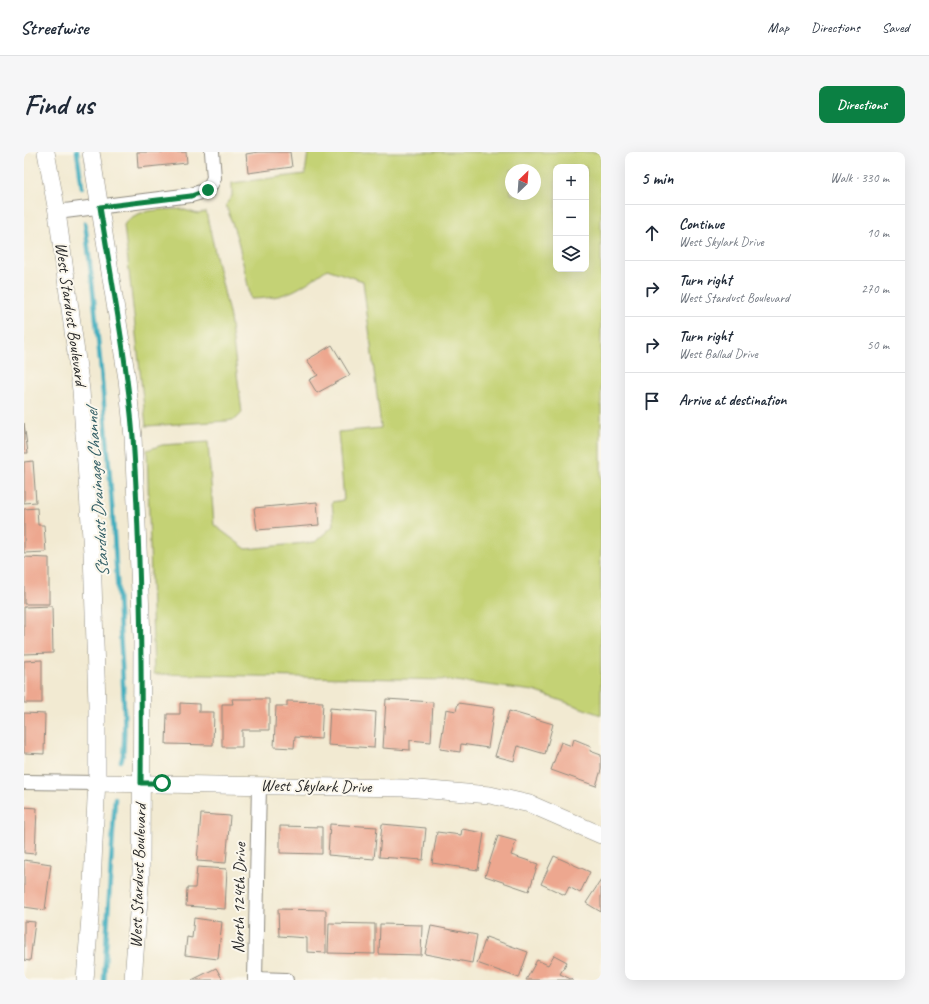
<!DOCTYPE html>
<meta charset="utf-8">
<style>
:root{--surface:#fff;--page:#f6f6f7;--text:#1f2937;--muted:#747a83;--line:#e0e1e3;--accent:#0b8043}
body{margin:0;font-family:Caveat,sans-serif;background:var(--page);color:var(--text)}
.controls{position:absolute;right:12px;top:12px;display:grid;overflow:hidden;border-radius:8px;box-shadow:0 4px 16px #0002}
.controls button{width:36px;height:36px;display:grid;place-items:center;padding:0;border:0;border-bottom:1px solid var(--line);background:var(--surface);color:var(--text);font:20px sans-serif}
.compass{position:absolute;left:481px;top:12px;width:36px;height:36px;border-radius:50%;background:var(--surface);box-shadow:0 4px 16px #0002;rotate:25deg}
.stop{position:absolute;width:12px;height:12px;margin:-9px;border:3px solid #0b8043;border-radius:50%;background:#fff}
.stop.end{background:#0b8043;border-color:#fff;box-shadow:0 1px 4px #0008}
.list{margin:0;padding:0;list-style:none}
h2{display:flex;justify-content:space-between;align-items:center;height:52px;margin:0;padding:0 16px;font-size:17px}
h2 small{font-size:13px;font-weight:400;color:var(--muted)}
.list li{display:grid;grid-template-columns:26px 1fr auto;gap:12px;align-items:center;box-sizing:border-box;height:56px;padding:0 16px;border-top:1px solid var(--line)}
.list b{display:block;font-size:15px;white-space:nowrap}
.list p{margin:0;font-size:13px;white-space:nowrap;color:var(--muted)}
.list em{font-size:13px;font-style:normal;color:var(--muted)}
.icon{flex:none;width:22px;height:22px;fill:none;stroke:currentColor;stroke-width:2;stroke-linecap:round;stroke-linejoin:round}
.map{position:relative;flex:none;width:577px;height:828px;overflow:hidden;border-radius:8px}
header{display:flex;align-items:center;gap:24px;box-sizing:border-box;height:56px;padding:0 20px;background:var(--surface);border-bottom:1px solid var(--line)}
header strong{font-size:19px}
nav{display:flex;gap:22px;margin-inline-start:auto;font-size:14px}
.intro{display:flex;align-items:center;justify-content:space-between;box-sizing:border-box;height:96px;padding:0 24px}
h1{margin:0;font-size:28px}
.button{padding:10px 18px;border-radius:8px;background:var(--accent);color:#fff;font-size:14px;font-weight:700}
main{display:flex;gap:24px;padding:0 24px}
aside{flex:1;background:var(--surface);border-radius:8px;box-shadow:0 4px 16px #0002}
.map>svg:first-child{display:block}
.green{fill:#c4d274;stroke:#787e50;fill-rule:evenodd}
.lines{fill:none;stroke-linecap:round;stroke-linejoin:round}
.stream{stroke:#40adbe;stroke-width:4.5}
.building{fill:#eda78f}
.minor-casing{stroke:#8e8a7e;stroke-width:16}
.tertiary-casing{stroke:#8e8a7e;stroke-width:18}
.minor{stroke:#fff;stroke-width:14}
.tertiary{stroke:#fff;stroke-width:17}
.route{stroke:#0b8043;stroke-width:5}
.labels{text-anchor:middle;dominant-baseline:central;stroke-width:4;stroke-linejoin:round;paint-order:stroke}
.street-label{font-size:17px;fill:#2b2b2b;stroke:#fbf7ec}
.water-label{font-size:18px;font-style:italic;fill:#335f66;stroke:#fbf7ec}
</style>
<header>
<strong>Streetwise</strong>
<nav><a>Map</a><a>Directions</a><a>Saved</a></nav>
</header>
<div class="intro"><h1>Find us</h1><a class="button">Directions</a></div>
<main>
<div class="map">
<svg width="577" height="828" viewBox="0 0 577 828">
<rect width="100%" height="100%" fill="#fbf7ec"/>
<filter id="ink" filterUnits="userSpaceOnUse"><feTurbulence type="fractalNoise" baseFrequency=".025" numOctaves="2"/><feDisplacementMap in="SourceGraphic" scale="8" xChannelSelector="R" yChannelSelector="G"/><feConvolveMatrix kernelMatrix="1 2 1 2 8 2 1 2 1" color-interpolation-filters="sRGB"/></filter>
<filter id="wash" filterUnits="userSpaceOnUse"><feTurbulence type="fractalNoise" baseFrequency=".012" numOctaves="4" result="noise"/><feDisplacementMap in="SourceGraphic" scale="16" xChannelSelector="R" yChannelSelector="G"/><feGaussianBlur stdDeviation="0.9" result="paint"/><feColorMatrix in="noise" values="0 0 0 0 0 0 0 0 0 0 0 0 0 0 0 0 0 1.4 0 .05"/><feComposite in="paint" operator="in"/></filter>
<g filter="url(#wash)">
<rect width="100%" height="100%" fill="#f2ead2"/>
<!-- green -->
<g class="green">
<path d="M284,0H577V563L510,539L424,528L130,522L123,298L138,293L184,290L190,373L222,397L291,390L310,373L308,350L320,348L314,280L357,276L339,129L303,117C274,138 263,146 227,147L214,89L202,53L208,44V31L281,22ZM532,15H562V117H532ZM487,18H511V42H487Z"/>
<path d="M157,57L174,62L182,60L206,166L218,261L212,267L203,269L122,274L100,73C111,56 139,58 157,57Z"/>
</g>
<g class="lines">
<!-- stream -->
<g class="stream">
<path d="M53,0L58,35"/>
<path d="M61,71C79,212 89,353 97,495C98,513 104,598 97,609"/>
<path d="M80,828L91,646"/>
</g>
</g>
<g id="blocks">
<!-- building -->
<g class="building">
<path d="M113,0H162L163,11L114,16Z"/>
<path d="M234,0H266L268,15L224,21L222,2Z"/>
<path d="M308,193L326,223L293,241L285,228L294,223L283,208Z"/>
<path d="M0,271L4,301H0Z"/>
<path d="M9,309L12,350L0,351V310Z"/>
<path d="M293,350L295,373L233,378L230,356Z"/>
<path d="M13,356L14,373H20L22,400L0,401V357Z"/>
<path d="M0,405L25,406V452H0Z"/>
<path d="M28,454L29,501L0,502V455Z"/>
<path d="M18,508V551H0V509Z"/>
<path d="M208,547H245V578H218V595H198V552H209Z"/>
<path d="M362,547L409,550L407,590L386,588V598L359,596Z"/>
<path d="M263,549L299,550L297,587L271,585L270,596L250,595L252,554H263Z"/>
<path d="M156,551L175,552V560H190L189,593L142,592L143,562H156Z"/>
<path d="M434,551L470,556L464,596L437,592L436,600L416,597L422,557L432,559Z"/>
<path d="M306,556L352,560L350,596L304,593Z"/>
<path d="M485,559L529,572L521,602L494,594L490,609L471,604Z"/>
<path d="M0,561L21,562L20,602L0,601Z"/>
<path d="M550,587L567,594L566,599L577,603V618L572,634L527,618L537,590L548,594Z"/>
<path d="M0,655L13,656L11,702L0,701Z"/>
<path d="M177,662L206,664L202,711L173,709Z"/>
<path d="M306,672L353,675L350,707L304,703Z"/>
<path d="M358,672L402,676L399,708L355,705Z"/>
<path d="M256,674L298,675V702L256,701Z"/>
<path d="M438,677L460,681L454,718L408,711L413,680L437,683Z"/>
<path d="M474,684L492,689L487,703L514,712L505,739L461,724Z"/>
<path d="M530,704L566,720L556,741L545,735L541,743L517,732Z"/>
<path d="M0,708L27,712L21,758L0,755Z"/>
<path d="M173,715L203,717L201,757L162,754L163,736H171Z"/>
<path d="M577,728V760L562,751Z"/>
<path d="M254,757L302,758V801L283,800V786L255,784Z"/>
<path d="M170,766L198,770L194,807L161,803L163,785L168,786Z"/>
<path d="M0,769L11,770L6,809L0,808Z"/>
<path d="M305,771L351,772V802L304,801Z"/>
<path d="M356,772L398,773L397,803L355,802Z"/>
<path d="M407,774L453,783L448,811L401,802Z"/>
<path d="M462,785L504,800L495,826L453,811Z"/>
<path d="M530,803L543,810L536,822L549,828H502L513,808L524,813Z"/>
<path d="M192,816L199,828H168Z"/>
</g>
</g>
</g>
<g filter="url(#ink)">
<use href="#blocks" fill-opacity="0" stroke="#8e8a7e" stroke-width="1"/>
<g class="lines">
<defs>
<g id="minor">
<path d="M33,60L167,43L184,38L190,26L188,0"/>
<path d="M0,630L73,631"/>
<path d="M235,633L231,827L262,828"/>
</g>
<g id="tertiary">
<path d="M22,0L33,60L57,238L68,400L73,552V626L67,753L61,828"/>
<path d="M67,0L103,227L109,285L118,484L117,721L109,828"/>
<path d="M73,631L382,636L466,643L506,652L577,683"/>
</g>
</defs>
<!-- minor casing -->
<use href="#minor" class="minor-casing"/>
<!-- tertiary casing -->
<use href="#tertiary" class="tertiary-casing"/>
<!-- minor -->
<use href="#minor" class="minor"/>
<!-- tertiary -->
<use href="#tertiary" class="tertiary"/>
</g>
</g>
<g class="lines" filter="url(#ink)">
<!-- route -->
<path class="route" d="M138,631H117C118,516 117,400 109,285C103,208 88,131 76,55L167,44L184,38"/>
</g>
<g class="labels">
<!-- street labels -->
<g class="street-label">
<text transform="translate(47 162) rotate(82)">West Stardust Boulevard</text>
<text transform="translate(292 634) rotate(1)">West Skylark Drive</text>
<text transform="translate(114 724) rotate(-88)">West Stardust Boulevard</text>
<text transform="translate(215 746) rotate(-89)">North 124th Drive</text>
</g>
<!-- water labels -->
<g class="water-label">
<text transform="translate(73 341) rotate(-94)">Stardust Drainage Channel</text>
</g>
</g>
</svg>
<div class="controls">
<button>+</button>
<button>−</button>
<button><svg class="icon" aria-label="layers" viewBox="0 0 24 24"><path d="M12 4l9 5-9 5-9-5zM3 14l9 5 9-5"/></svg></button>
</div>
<svg class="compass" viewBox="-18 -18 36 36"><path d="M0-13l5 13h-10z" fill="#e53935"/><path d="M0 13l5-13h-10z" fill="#747a83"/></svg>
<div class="stop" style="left:138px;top:631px"></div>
<div class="stop end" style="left:184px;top:38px"></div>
</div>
<aside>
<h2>5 min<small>Walk · 330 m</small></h2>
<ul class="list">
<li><svg class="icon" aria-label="ahead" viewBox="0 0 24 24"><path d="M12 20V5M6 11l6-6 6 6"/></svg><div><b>Continue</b><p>West Skylark Drive</p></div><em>10 m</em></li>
<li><svg class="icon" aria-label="right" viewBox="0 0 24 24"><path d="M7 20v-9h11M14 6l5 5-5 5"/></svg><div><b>Turn right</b><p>West Stardust Boulevard</p></div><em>270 m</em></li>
<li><svg class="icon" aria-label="right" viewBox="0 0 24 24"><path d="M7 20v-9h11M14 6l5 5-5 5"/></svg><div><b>Turn right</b><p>West Ballad Drive</p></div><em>50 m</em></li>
<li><svg class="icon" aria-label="arrive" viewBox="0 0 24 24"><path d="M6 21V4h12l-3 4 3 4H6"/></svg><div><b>Arrive at destination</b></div></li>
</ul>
</aside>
</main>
